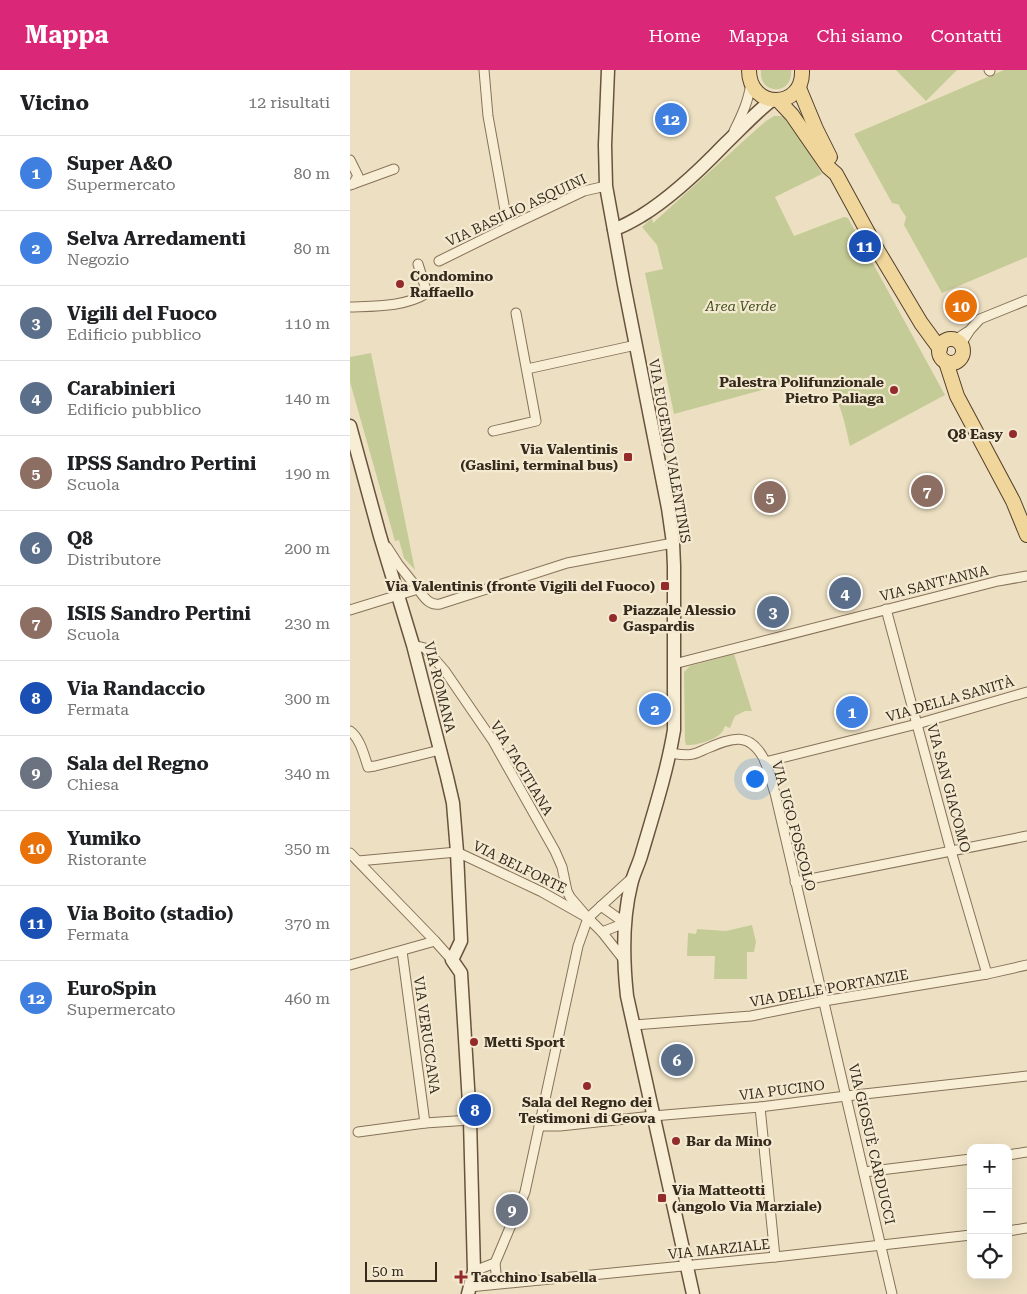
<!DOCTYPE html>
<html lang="it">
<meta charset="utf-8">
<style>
:root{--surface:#fff;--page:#f2f2f2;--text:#202124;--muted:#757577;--line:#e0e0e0;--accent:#db2777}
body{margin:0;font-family:"Roboto Serif",serif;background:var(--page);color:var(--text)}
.controls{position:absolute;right:15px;bottom:15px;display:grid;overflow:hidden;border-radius:10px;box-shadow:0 5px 20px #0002}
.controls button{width:45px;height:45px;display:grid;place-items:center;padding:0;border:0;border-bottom:1px solid var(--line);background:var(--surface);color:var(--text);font:25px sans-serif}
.scale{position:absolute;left:15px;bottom:12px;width:72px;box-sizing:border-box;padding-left:5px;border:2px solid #362a1d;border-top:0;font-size:14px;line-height:18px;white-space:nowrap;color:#362a1d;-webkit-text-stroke:4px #f4ead1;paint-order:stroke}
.you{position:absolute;left:404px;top:708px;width:18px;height:18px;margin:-12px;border:4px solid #fff;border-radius:50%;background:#1a73e8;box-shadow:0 0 0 8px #1a73e833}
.badge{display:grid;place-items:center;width:32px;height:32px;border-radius:50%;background:var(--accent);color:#fff;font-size:16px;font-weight:700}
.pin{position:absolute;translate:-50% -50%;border:2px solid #fff;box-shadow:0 1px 5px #0006}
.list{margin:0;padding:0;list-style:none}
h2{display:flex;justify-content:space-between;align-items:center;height:65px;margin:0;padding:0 20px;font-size:21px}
h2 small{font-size:16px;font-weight:400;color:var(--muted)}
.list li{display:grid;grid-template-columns:32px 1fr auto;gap:15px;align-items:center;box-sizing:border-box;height:75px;padding:0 20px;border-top:1px solid var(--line)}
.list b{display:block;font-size:19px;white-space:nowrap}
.list p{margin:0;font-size:16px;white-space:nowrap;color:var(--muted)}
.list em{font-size:16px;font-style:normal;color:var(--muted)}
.icon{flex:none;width:28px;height:28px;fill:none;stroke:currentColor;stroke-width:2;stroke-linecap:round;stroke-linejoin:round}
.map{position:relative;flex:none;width:677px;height:1224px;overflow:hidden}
header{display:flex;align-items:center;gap:30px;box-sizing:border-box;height:70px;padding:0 25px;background:var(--accent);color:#fff}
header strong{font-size:24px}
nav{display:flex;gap:28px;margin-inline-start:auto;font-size:18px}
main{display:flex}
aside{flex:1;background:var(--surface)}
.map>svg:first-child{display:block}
.green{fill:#c4cb96}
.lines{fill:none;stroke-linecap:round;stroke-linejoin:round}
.street-casing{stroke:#867259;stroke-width:11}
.secondary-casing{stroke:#68533d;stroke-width:15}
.primary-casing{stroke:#54402e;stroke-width:16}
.street{stroke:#f8eed5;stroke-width:9}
.secondary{stroke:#f8eed5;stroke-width:12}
.primary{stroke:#f0d69a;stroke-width:14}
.poi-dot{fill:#942b2b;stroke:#f4ead1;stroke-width:2}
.labels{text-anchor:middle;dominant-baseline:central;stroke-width:4.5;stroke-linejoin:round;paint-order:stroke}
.street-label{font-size:14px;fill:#362a1d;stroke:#f4ead1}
.poi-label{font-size:14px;font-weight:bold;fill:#362a1d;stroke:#f4ead1;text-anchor:start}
.park-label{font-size:14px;font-style:italic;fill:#465224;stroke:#f4ead1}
</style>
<header>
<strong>Mappa</strong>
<nav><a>Home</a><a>Mappa</a><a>Chi siamo</a><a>Contatti</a></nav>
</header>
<main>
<aside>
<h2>Vicino<small>12 risultati</small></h2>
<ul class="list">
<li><span class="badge" style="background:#3f7fe0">1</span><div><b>Super A&amp;O</b><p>Supermercato</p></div><em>80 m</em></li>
<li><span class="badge" style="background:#3f7fe0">2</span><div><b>Selva Arredamenti</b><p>Negozio</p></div><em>80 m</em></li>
<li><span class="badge" style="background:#5c6f8a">3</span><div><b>Vigili del Fuoco</b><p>Edificio pubblico</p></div><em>110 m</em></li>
<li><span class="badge" style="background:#5c6f8a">4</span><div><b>Carabinieri</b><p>Edificio pubblico</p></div><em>140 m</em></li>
<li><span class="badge" style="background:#8d6e63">5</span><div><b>IPSS Sandro Pertini</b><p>Scuola</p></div><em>190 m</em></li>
<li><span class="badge" style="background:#5c6f8a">6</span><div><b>Q8</b><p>Distributore</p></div><em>200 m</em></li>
<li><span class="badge" style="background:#8d6e63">7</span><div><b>ISIS Sandro Pertini</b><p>Scuola</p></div><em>230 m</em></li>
<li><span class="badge" style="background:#1a4fb4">8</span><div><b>Via Randaccio</b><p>Fermata</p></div><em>300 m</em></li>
<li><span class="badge" style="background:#6b7280">9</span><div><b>Sala del Regno</b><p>Chiesa</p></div><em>340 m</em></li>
<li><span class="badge" style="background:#e8710a">10</span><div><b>Yumiko</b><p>Ristorante</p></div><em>350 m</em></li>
<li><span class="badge" style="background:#1a4fb4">11</span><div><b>Via Boito (stadio)</b><p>Fermata</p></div><em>370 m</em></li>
<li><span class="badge" style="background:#3f7fe0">12</span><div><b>EuroSpin</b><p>Supermercato</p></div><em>460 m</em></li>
</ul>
</aside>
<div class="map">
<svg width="677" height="1224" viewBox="0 0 677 1224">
<rect width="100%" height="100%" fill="#ede0c2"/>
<!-- green -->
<g class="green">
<path d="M411,0H441C444,25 408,26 411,0Z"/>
<path d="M546,0H607L576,31Z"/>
<path d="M654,0H677V187L592,223L554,155L556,147L549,136L550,135L542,133L504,64Z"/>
<path d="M424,46H431L434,48L458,80L472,104L425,127L444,166L494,147L498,148L595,325L500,376C495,356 491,325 473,314C467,311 460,310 453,309L324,344L295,203L313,199L307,175L292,157L302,148L303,153L399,66L416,51Z"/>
<path d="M21,283L65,500L54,488L49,470L45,471L0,312V287Z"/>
<path d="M384,584L402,641H395L385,646L380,658L375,656C374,658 373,662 371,663C365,670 345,676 336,675L335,671L334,602L340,596Z"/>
<path d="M402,855L406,872L404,882H397V909H364L365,886H337L338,863L346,864L347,859L376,861Z"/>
</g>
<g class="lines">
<defs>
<g id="street">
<path d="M134,0L138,46L158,157"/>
<path d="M639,0L640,1"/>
<path d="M384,61C392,45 399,30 401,12"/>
<path d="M0,90L8,106L3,114"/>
<path d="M0,115L44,99"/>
<path d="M89,191L158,157L234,121L256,116"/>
<path d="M0,237C25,236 55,237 77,223L68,194"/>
<path d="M605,270L617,262"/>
<path d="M611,274L620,260L630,249L677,230"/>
<path d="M177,299L286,275"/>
<path d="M143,361L186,351L166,243"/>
<path d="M37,477L48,494L68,519"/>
<path d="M536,539L601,781L637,904"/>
<path d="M0,540L68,519C74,527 79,536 90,534L217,493L323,473"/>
<path d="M63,575L75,578L95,601L143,671L205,781L212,797L217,821L220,827L238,848"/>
<path d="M324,594L648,511L677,506"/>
<path d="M0,661C10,668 14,685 18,697L25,696L90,680"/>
<path d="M320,683C327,684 336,686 343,684C348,683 353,680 358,678C382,668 399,661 414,689C419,700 421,712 425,723L542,1224"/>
<path d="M415,692L567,654L677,622"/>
<path d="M0,783L85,871L102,890"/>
<path d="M8,791L107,782L192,822L238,848L252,862L274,890"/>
<path d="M445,812L677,766"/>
<path d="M251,836L275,853"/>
<path d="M252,862L275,853"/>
<path d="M52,881L75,1053"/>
<path d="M0,895L85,871"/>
<path d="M284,955L401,946L474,931L637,904L677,895"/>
<path d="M410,1037L425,1187"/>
<path d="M189,1056H210L303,1046L410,1037L496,1026L677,1006"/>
<path d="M8,1062L75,1053L120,1050"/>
<path d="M658,1085L677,1082"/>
<path d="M514,1102L621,1089"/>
<path d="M658,1161L677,1158"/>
<path d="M145,1193L147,1213"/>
<path d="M124,1201L145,1193L175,1122L228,876L238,848L284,806"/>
<path d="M119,1217L425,1187L621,1165"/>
</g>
<g id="secondary">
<path d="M258,0L255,75L256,116L274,215L318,438L323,473L324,496V660C317,702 303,745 291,786C288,796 283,805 281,815C272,851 273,889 277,926L343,1224"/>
<path d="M264,159C273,157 282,151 291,146C322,127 350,100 375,74C391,59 405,43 422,30"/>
<path d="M0,356L30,466L63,575L97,707L103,733L107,782L111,871L102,890L111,903L120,1050L124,1201L118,1224"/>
</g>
<g id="primary">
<path d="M399,0C399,40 454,40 452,0"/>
<path d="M449,18L466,59L480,87"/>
<path d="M428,30L442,45L478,97L486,104L528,181L571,253L590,279"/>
<circle cx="601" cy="281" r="12"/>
<path d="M596,292L607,326L663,431L677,465"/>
</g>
</defs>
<!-- street casing -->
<use href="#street" class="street-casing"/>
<!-- secondary casing -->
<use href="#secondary" class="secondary-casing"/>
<!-- primary casing -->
<use href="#primary" class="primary-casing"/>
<!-- street -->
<use href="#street" class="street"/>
<!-- secondary -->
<use href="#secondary" class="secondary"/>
<!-- primary -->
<use href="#primary" class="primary"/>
</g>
<!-- markers -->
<g class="poi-dot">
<circle cx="50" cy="214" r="5"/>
<circle cx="544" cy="320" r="5"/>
<circle cx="663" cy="364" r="5"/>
<rect x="273" y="382" width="10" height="10" rx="2.5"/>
<rect x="310" y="511" width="10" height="10" rx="2.5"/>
<circle cx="263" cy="548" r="5"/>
<circle cx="124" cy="972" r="5"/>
<circle cx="237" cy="1016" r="5"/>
<circle cx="326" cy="1071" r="5"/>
<rect x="307" y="1123" width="10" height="10" rx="2.5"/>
<path d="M108.5 1199.5h5v5h5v5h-5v5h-5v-5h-5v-5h5z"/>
</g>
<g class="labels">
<!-- street labels -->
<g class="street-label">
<text transform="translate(166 140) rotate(-25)">VIA BASILIO ASQUINI</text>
<text transform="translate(320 381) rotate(80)">VIA EUGENIO VALENTINIS</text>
<text transform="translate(584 513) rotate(-14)">VIA SANT'ANNA</text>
<text transform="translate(90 617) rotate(76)">VIA ROMANA</text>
<text transform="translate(600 629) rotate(-16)">VIA DELLA SANITÀ</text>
<text transform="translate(172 698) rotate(59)">VIA TACITIANA</text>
<text transform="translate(599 718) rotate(75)">VIA SAN GIACOMO</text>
<text transform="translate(444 756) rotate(75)">VIA UGO FOSCOLO</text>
<text transform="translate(170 797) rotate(26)">VIA BELFORTE</text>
<text transform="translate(479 918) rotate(-10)">VIA DELLE PORTANZIE</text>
<text transform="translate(77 965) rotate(82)">VIA VERUCCANA</text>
<text transform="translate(432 1020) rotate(-7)">VIA PUCINO</text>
<text transform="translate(522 1074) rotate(77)">VIA GIOSUÈ CARDUCCI</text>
<text transform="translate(369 1179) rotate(-6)">VIA MARZIALE</text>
</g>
<!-- poi labels -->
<g class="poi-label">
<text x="60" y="206">Condomino<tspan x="60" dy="16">Raffaello</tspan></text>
<text x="534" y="312" text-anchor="end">Palestra Polifunzionale<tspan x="534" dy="16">Pietro Paliaga</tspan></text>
<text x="653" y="364" text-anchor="end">Q8 Easy</text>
<text x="268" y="379" text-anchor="end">Via Valentinis<tspan x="268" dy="16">(Gaslini, terminal bus)</tspan></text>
<text x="305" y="516" text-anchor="end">Via Valentinis (fronte Vigili del Fuoco)</text>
<text x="273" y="540">Piazzale Alessio<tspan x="273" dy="16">Gaspardis</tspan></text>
<text x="134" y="972">Metti Sport</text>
<text x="237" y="1032" text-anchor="middle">Sala del Regno dei<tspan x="237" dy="16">Testimoni di Geova</tspan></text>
<text x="336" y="1071">Bar da Mino</text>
<text x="322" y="1120">Via Matteotti<tspan x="322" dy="16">(angolo Via Marziale)</tspan></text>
<text x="121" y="1207">Tacchino Isabella</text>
</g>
<!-- park labels -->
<g class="park-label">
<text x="391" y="236">Area Verde</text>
</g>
</g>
</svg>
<div class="controls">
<button>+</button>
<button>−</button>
<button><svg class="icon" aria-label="locate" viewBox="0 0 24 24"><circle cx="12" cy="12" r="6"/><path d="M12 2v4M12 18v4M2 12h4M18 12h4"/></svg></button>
</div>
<div class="scale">50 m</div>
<div class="you"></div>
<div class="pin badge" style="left:502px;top:642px;background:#3f7fe0">1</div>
<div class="pin badge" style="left:305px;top:639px;background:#3f7fe0">2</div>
<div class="pin badge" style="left:423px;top:542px;background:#5c6f8a">3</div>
<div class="pin badge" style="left:495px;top:523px;background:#5c6f8a">4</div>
<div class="pin badge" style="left:420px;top:427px;background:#8d6e63">5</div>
<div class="pin badge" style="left:327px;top:990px;background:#5c6f8a">6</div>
<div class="pin badge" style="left:577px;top:421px;background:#8d6e63">7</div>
<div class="pin badge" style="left:125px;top:1040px;background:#1a4fb4">8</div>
<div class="pin badge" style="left:162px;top:1140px;background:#6b7280">9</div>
<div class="pin badge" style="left:611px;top:236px;background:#e8710a">10</div>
<div class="pin badge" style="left:515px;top:176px;background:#1a4fb4">11</div>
<div class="pin badge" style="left:321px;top:49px;background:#3f7fe0">12</div>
</div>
</main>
